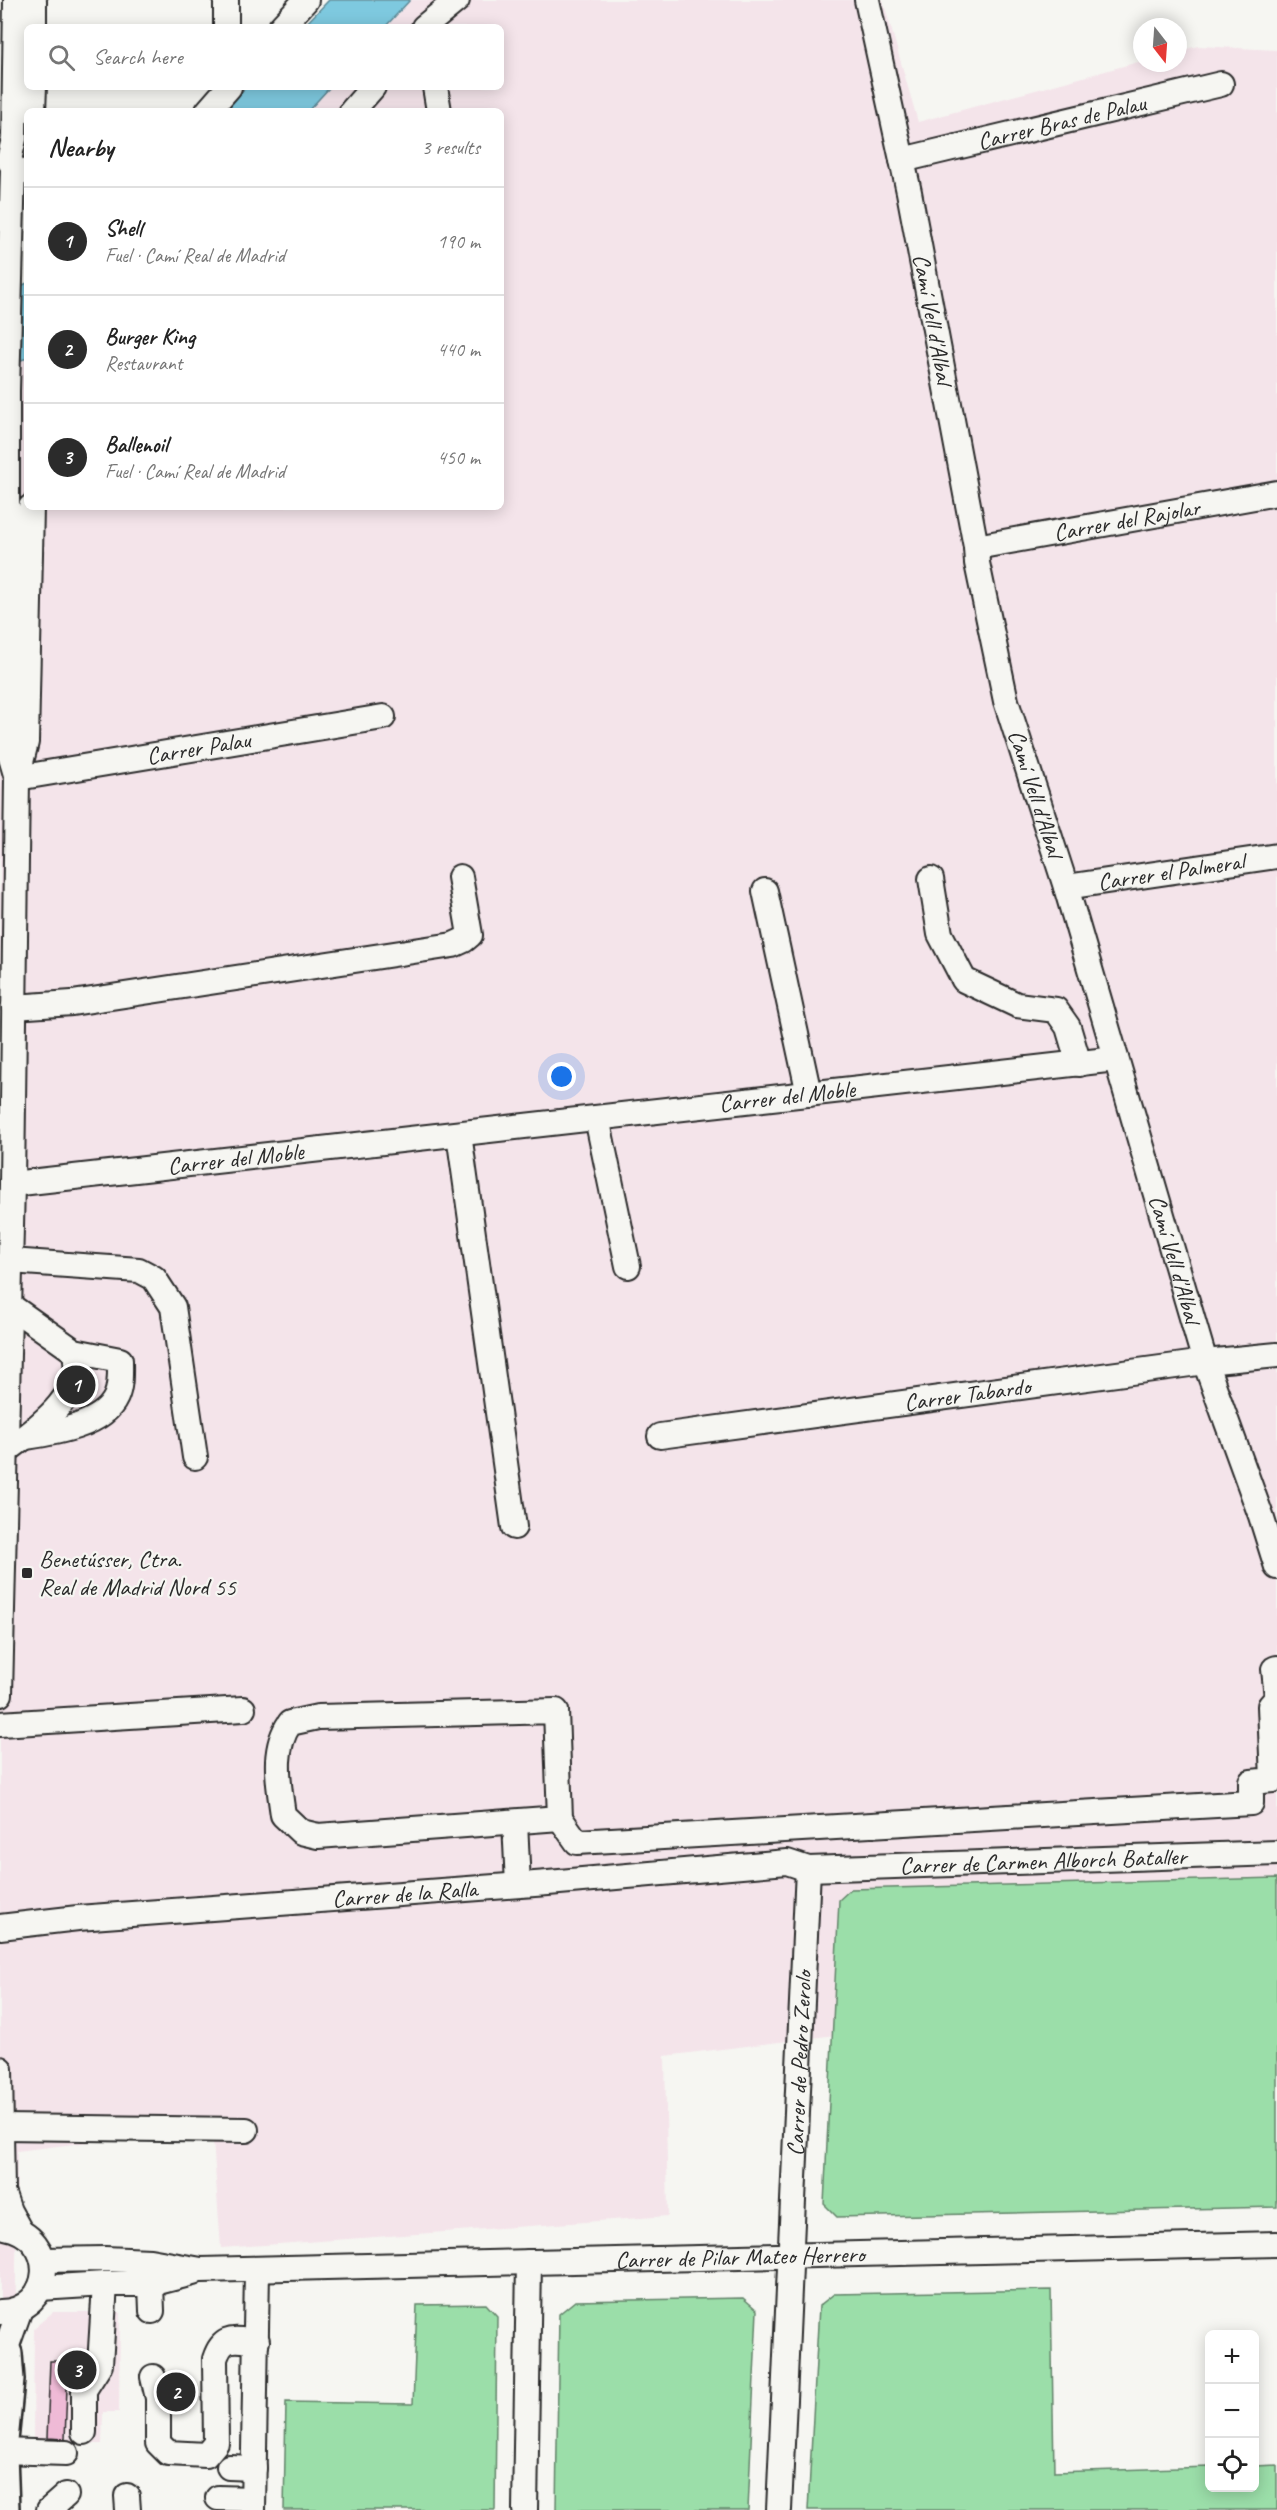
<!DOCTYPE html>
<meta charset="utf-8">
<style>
:root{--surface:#fff;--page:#f6f6f6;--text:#222;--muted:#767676;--line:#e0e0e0;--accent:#2b2b2b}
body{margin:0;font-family:Caveat,sans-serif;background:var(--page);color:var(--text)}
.controls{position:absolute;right:18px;bottom:18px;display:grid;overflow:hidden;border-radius:9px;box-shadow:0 3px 15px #0003}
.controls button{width:54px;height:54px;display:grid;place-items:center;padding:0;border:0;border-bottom:2px solid var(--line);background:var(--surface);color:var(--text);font:30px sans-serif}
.compass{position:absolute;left:1133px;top:18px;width:54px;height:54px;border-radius:50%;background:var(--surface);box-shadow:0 3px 15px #0003;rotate:163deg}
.you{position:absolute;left:562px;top:1077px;width:21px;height:21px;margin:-15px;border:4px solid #fff;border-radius:50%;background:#1a73e8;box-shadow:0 0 0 9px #1a73e833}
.badge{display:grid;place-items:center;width:39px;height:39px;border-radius:50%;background:var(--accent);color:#fff;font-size:20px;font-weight:700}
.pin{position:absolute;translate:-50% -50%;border:3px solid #fff;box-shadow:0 2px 6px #0006}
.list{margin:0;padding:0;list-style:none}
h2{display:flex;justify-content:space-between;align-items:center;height:78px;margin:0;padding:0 24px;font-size:26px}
h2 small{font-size:20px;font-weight:400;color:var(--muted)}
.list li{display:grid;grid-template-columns:39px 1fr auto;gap:18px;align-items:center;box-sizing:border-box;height:108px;padding:0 24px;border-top:2px solid var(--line)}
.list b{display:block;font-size:22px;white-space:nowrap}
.list p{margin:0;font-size:20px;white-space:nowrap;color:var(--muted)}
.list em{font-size:20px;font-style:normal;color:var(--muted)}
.icon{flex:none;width:33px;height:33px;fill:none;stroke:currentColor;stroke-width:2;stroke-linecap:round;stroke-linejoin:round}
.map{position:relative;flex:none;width:1277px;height:2510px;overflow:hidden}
.search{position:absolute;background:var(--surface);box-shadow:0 3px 15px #0003;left:24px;top:24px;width:480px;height:66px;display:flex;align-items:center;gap:15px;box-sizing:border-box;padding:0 21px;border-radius:9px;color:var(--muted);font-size:22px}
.panel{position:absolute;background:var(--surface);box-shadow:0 3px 15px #0003;left:24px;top:108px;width:480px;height:402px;border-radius:9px}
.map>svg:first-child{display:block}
.built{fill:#f4e4ea}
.green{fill:#9bdea9;stroke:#63846a;stroke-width:1.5}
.water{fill:#7ec9df;stroke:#5d8a97;stroke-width:1.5}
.building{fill:#efbad6;stroke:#2b2b2b;stroke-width:1.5}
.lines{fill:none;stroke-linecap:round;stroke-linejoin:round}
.minor-casing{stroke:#2b2b2b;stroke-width:28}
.highway-casing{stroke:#2b2b2b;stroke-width:38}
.minor{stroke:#f6f6f2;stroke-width:24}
.highway{stroke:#f6f6f2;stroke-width:33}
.poi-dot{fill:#2b2b2b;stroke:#f6f6f2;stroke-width:2}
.labels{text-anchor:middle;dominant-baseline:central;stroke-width:4.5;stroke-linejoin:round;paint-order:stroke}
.street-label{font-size:24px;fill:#2b2b2b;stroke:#f6f6f2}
.poi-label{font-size:24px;fill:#2b2b2b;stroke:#f6f6f2;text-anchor:start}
</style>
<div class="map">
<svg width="1277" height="2510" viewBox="0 0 1277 2510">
<rect width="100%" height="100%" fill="#f6f6f2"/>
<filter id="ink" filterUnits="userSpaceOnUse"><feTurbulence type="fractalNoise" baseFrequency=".0167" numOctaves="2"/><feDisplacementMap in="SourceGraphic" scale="12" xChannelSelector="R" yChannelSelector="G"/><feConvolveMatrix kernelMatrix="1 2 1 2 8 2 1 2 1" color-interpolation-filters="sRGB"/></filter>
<g filter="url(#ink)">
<!-- built -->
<g class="built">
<path d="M410,0H883L918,122L1142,61V63H1178V51L1198,46L1277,50V1889L900,2027L665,2056L668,2216L221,2248L212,2127L17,2151L14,2510H0V368L27,358V507H501V111H308L330,87H501V27H385Z"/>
<path d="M53,2312H120L119,2412H103L102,2444H33L34,2328Z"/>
</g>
<!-- green -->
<g class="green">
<path d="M1277,1878V2207L837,2217L824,2204L839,1900L851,1889Z"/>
<path d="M1051,2290L1054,2472L1209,2467L1210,2488H1254L1255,2466L1277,2465V2510H808L819,2306L834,2294Z"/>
<path d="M743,2298L757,2310L748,2510H556L559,2314L575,2301Z"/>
<path d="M486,2304L497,2316L495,2510H284L286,2402L413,2404L417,2305Z"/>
</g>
<!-- water -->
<g class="water">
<path d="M329,0H410L385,27H303Z"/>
<path d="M246,87H330L308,111H224Z"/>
<path d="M27,283V358L0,368V297Z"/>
</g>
<!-- building -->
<path class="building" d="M50,2361H68L65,2439L47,2438Z"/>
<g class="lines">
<defs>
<g id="minor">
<path d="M16,0L14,139L9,160L16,171L25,172"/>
<path d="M34,0V27"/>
<path id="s1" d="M867,0L909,192L976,547L977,563L1006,701L1066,887L1205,1362L1261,1516L1277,1567"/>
<path d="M226,27V0"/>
<path d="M281,27L306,0"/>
<path d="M424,27L457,0"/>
<path d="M435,87L439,111"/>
<path d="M33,111L34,87"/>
<path d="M208,111L229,87"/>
<path d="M352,111L373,87"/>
<path id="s2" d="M902,160L1221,84"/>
<path d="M13,168L7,391V744L17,778"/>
<path id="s3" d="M976,547L1277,493"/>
<path id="s4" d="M17,778L383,717"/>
<path d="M931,879L940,934L964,980L1017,1005L1056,1010L1068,1027L1079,1064"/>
<path id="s5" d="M1066,887L1277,856"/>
<path d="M765,891L809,1094"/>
<path d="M14,1007L72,1003L453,945L464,940L470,935L460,877"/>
<path d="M597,1118L628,1266"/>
<path d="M459,1134L514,1527"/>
<path id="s6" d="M12,1184L1116,1059"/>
<path d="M10,1261L139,1270L154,1278L173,1307L195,1457"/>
<path id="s7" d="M660,1436L1205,1362L1277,1355"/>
<path d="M26,1437C53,1433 103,1426 116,1397C121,1386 120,1372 120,1360L74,1351"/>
<path d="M6,1451C34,1430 89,1393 74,1351L9,1305"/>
<path d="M0,1694L12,1184L17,778L26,742L31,507"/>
<path d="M556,1711L560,1818L318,1836L301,1832L283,1815C279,1784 271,1750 290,1723L318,1717Z"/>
<path d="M0,1724L243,1709"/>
<path d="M560,1818L577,1842L1251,1803V1782L1273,1780L1270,1706L1277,1698L1274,1669L1277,1668"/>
<path d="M515,1822L518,1885"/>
<path id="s8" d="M0,1927L78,1918L548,1883L787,1862L808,1869L1277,1853"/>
<path d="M0,2069L2,2191L9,2211L20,2231"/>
<path d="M2,2127L246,2130"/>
<path id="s9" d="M43,2260L105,2259L150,2261L201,2270L1277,2244"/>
<path d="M151,2284L152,2311"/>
<path d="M40,2288L105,2284H151L193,2273"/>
<path d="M0,2312C55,2311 60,2237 5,2227"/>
<path d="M0,2365L20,2309"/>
<path d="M153,2377L158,2398V2443L168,2453L206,2455L216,2443L215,2359C223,2334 235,2340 257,2341"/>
<path d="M84,2432V2390L100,2365L105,2284"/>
<path d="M0,2451L66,2453"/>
<path d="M229,2467L254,2468"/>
<path d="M127,2496L128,2510"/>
<path d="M218,2498L253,2499"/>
<path d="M49,2510L66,2495"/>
<path d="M253,2510L257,2270"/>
<path d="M525,2510L529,2262"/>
<path id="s10" d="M779,2510L808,1869"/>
</g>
<g id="highway">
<path d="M0,2451L7,2380L5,2354"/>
<path d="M0,2453L2,2510"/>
</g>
</defs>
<!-- minor casing -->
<use href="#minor" class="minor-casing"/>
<!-- highway casing -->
<use href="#highway" class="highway-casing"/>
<!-- minor -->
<use href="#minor" class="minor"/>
<!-- highway -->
<use href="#highway" class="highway"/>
</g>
</g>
<!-- markers -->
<rect class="poi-dot" x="21" y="1567" width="12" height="12" rx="3"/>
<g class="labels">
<!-- street labels -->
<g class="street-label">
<text stroke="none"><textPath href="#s2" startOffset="164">Carrer Bras de Palau</textPath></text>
<text stroke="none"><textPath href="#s1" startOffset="326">Camí Vell d'Albal</textPath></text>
<text stroke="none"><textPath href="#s3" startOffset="153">Carrer del Rajolar</textPath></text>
<text stroke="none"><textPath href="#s4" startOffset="184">Carrer Palau</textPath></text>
<text stroke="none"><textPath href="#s1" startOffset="812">Camí Vell d'Albal</textPath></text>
<text stroke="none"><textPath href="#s5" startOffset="106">Carrer el Palmeral</textPath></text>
<text stroke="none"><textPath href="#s6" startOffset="780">Carrer del Moble</textPath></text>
<text stroke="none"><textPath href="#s6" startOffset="225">Carrer del Moble</textPath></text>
<text stroke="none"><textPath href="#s1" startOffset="1298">Camí Vell d'Albal</textPath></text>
<text stroke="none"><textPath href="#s7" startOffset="310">Carrer Tabardo</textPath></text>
<text stroke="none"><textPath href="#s8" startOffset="1047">Carrer de Carmen Alborch Bataller</textPath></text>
<text stroke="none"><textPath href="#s8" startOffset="406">Carrer de la Ralla</textPath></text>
<text stroke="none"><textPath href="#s10" startOffset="447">Carrer de Pedro Zerolo</textPath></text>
<text stroke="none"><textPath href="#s9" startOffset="698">Carrer de Pilar Mateo Herrero</textPath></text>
</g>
<!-- poi labels -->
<g class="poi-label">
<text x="39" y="1559">Benetússer, Ctra.<tspan x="39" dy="28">Real de Madrid Nord 55</tspan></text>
</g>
</g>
</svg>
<div class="controls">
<button>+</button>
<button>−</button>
<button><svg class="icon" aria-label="locate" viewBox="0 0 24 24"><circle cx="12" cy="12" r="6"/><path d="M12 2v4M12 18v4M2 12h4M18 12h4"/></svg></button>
</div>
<svg class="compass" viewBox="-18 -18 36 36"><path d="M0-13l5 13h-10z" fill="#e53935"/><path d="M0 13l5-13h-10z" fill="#767676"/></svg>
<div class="you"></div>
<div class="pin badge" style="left:76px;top:1385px">1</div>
<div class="pin badge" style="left:176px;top:2392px">2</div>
<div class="pin badge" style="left:77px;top:2370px">3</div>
<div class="search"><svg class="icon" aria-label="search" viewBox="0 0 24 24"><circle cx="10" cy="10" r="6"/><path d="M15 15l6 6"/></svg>Search here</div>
<section class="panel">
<h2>Nearby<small>3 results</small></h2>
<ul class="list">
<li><span class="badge">1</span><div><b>Shell</b><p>Fuel · Camí Real de Madrid</p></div><em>190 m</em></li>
<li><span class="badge">2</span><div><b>Burger King</b><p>Restaurant</p></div><em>440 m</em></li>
<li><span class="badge">3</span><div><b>Ballenoil</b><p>Fuel · Camí Real de Madrid</p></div><em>450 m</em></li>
</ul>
</section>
</div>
